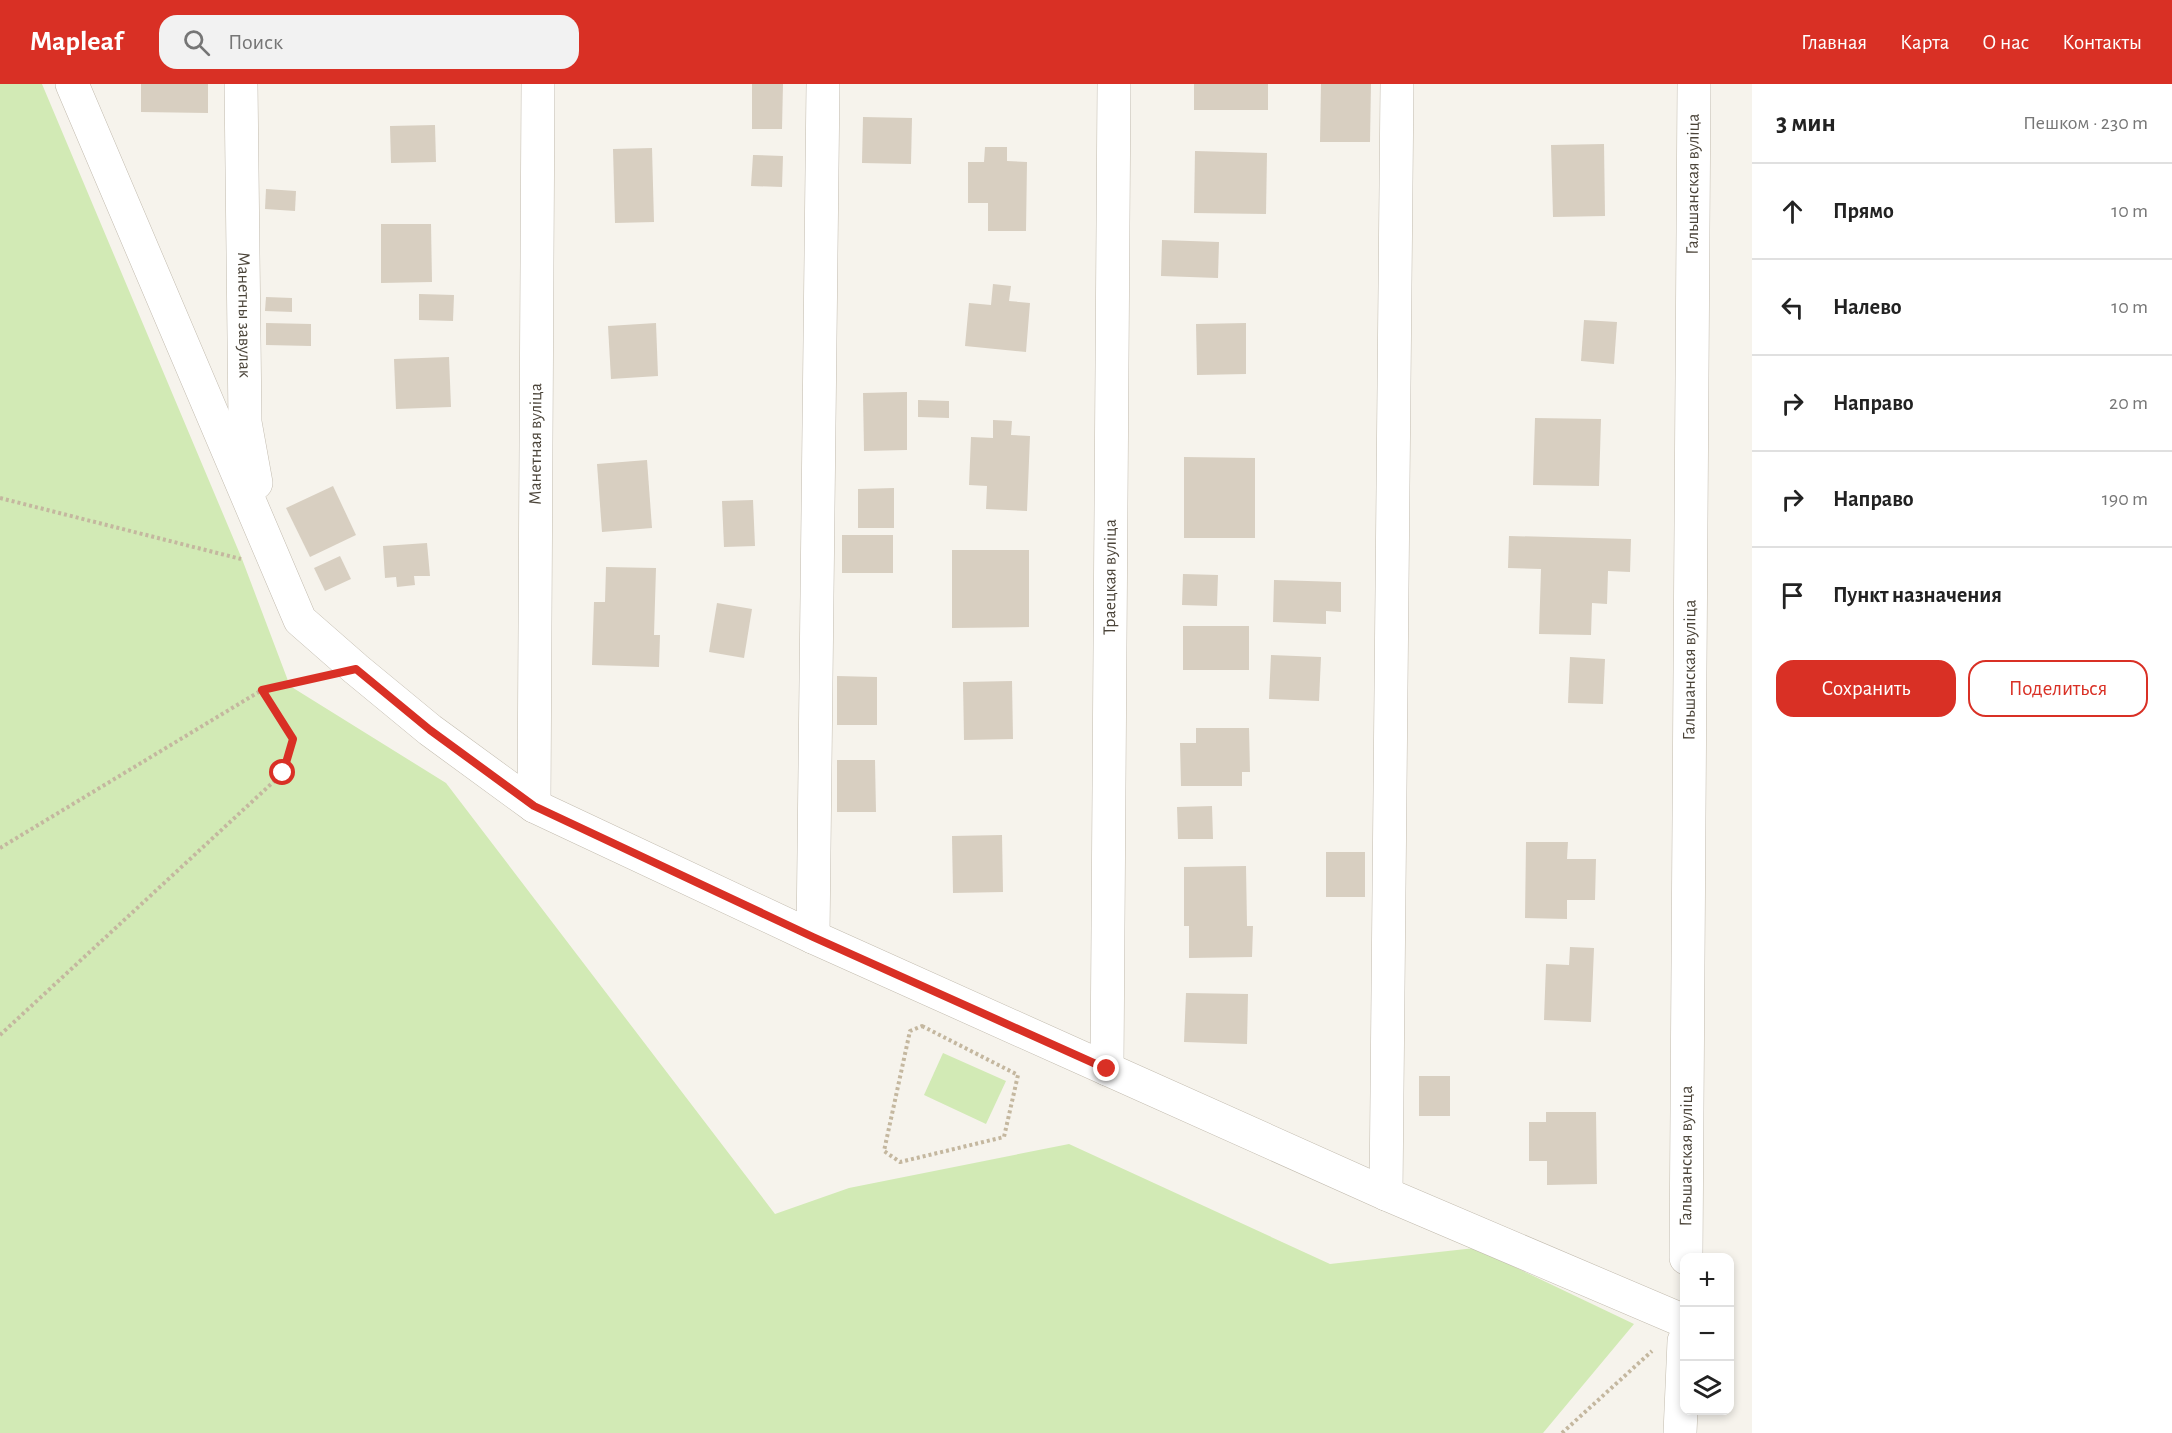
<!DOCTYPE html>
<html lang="ru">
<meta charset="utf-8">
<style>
:root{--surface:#fff;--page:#f2f2f2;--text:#222;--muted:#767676;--line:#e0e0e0;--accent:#d93025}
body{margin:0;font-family:"Alegreya Sans",sans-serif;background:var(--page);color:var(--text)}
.controls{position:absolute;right:18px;bottom:18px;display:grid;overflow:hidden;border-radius:12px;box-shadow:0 3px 9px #0003}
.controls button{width:54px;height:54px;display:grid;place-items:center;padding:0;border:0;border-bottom:2px solid var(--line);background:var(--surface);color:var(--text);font:30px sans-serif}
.stop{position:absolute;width:18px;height:18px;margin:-14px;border:4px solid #d93025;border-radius:50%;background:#fff}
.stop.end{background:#d93025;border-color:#fff;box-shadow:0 2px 6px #0008}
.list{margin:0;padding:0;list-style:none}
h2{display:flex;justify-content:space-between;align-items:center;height:78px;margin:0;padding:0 24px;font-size:26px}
h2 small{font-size:20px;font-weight:400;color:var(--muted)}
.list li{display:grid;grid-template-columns:39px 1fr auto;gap:18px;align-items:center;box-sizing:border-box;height:96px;padding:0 24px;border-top:2px solid var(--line)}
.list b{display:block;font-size:22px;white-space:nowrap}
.list em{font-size:20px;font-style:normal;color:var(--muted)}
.actions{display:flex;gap:12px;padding:18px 24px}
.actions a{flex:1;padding:14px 0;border:2px solid var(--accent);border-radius:18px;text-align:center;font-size:21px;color:var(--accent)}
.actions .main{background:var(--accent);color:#fff}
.icon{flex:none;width:33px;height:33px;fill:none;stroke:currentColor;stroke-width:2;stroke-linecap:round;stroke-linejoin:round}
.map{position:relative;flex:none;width:1752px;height:1349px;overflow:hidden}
header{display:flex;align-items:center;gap:36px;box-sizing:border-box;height:84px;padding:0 30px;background:var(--accent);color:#fff}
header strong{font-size:28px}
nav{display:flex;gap:33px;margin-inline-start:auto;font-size:21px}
.search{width:420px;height:54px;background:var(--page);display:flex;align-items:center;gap:15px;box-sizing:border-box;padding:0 21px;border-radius:18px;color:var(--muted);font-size:22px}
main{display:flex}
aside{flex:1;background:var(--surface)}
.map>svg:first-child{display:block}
.green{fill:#d2eab5}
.building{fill:#d8cfc1}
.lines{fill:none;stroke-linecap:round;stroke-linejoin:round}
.minor-casing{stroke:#c2bbae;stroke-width:34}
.path{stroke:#c4b79f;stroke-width:4;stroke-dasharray:3 3;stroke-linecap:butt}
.minor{stroke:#fff;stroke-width:33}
.route{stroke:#d93025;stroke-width:8}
.labels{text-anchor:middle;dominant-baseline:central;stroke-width:4.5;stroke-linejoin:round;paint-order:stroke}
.street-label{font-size:18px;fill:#4b4439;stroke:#fff}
</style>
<header>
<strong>Mapleaf</strong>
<div class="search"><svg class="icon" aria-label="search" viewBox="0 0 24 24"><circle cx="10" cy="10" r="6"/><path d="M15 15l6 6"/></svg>Поиск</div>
<nav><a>Главная</a><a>Карта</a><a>О нас</a><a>Контакты</a></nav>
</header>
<main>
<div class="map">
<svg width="1752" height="1349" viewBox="0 0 1752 1349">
<rect width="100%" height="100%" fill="#f6f3ec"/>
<!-- green -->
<g class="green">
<path d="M0,0H42L242,475L290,602L446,699L775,1130L849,1104L1069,1060L1330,1180L1475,1164L1634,1240L1543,1349H0Z"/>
<path d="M943,969L1006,997L986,1040L924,1011Z"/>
</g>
<!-- building -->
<g class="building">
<path d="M141,0H208V29L141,28Z"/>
<path d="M752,0H783L782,45H752Z"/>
<rect x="1194" y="0" width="74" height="26"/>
<path d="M1321,0H1371L1370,58H1320Z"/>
<path d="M863,33L912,34L911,80L862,79Z"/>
<path d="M435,41L436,78L391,79L390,42Z"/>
<path d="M1604,60L1605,132L1553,133L1551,61Z"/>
<path d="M985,63H1007V77L1027,78L1026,147H988V119H968V78H984Z"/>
<path d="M652,64L654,138L615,139L613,65Z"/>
<path d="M1195,67L1267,69L1266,130L1194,129Z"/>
<path d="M753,71L783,72L782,103L751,102Z"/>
<path d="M266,105L296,107L295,127L265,125Z"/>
<path d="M381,140H431L432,198L381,199Z"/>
<path d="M1162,156L1219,158L1218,194L1161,192Z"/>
<path d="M993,200L1011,202L1009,217L1030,219L1026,268L965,262L969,219L991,221Z"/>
<path d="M419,210L454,211L453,237L419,236Z"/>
<path d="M266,213L292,214V228L265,227Z"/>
<path d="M1584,236L1617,238L1614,280L1581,277Z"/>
<path d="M266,239L311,240V262L266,261Z"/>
<path d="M656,239L658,292L611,295L608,242Z"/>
<path d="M1246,239V290L1197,291L1196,240Z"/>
<path d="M449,273L451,323L396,325L394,275Z"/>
<path d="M907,308V366L864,367L863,309Z"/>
<path d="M918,316L949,317V334L918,333Z"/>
<path d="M1535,334L1601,335L1599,402L1533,401Z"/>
<path d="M993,336L1012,337L1011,351L1030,352L1027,427L986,425L987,402L969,401L971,353L993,354Z"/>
<path d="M1184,373L1255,374V454H1184Z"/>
<path d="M647,376L652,444L602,448L597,380Z"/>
<path d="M333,402L356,451L310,473L286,424Z"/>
<path d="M894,404V444H858V405Z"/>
<path d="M753,416L755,462L724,463L722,417Z"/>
<rect x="842" y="451" width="51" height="38"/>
<path d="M1509,452L1631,455L1630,488L1608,487L1607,520L1592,519L1591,551L1539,550L1541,485L1508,484Z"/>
<path d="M427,459L430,492H414L415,501L397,503L396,493L385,494L383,462Z"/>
<path d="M952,466H1029V543L952,544Z"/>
<path d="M340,472L351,495L325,507L314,484Z"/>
<path d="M606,483L656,484L654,551H660L659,583L592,581L594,518H605Z"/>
<path d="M1183,490L1218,491L1217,522L1182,521Z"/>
<path d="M1274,496L1341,498V528L1326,527V540L1273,538Z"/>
<path d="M717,519L752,525L744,574L709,568Z"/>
<rect x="1183" y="542" width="66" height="44"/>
<path d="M1271,571L1321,573L1319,617L1269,615Z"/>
<path d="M1570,573L1605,575L1603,620L1568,619Z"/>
<path d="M837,592L877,593V641H837Z"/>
<path d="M1012,597L1013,655L964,656L963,598Z"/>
<path d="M1196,644H1249L1250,688H1242V702H1181L1180,659H1196Z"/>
<path d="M837,676H875L876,728H837Z"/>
<path d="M1212,722L1213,755H1178L1177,723Z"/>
<path d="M1002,751L1003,808L953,809L952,752Z"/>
<path d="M1526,758H1568L1567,775H1596L1595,816H1567V835L1525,834Z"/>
<rect x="1326" y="768" width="39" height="45"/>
<path d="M1246,782L1247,842H1253L1252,873L1189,874V842H1184V783Z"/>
<path d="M1570,863L1594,864L1591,938L1544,936L1546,880L1569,881Z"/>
<path d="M1186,909L1248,910L1247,960L1184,958Z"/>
<rect x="1419" y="992" width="31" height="40"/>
<path d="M1546,1028H1596L1597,1100L1547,1101V1077H1529V1038H1546Z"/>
</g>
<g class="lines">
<defs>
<g id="minor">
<path d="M72,0L300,536L356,585L430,646L534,722L813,853L1107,985L1386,1110L1684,1237"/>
<path id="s1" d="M241,0L245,338L256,399"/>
<path id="s2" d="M534,722L538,0"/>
<path d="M813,853L823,0"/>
<path id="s3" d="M1107,985L1114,0"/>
<path d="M1386,1110L1397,0"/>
<path id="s4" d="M1686,1174L1694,0"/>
<path d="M1680,1349L1684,1257"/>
</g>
</defs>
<!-- minor casing -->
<use href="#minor" class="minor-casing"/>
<!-- path -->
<g class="path">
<path d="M0,414L241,475"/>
<path d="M0,764L262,606L317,594"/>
<path d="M922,942L1018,991L1004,1053L900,1078L884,1067L910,947Z"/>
<path d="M0,951L283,689L293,655L262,606"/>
<path d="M1562,1349L1652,1267"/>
</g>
<!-- minor -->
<use href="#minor" class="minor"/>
</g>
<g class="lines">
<!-- route -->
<path class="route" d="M283,689L293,655L262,606L356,585L430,646L534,722L813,853L1107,985"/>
</g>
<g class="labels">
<!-- street labels -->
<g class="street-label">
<text stroke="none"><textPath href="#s4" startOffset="1074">Гальшанская вуліца</textPath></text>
<text stroke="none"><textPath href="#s1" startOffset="231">Манетны завулак</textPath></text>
<text stroke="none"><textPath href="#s2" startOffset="362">Манетная вуліца</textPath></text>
<text stroke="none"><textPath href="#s3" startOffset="492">Траецкая вуліца</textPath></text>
<text stroke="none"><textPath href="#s4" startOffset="588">Гальшанская вуліца</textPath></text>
<text stroke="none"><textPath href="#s4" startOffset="102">Гальшанская вуліца</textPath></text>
</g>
</g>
</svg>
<div class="controls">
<button>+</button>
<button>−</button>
<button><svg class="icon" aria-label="layers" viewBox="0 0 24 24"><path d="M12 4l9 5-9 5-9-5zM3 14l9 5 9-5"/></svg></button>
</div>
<div class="stop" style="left:283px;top:689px"></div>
<div class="stop end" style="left:1107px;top:985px"></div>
</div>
<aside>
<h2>3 мин<small>Пешком · 230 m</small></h2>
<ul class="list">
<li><svg class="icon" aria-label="ahead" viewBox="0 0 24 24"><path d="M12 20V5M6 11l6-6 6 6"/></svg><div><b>Прямо</b></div><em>10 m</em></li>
<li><svg class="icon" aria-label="left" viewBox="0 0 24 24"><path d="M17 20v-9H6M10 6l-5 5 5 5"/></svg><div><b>Налево</b></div><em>10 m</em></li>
<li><svg class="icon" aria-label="right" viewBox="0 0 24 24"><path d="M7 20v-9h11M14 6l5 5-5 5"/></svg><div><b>Направо</b></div><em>20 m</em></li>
<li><svg class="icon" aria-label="right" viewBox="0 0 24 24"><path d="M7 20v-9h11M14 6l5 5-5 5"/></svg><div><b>Направо</b></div><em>190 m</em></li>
<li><svg class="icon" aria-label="arrive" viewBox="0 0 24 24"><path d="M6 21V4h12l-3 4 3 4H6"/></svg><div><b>Пункт назначения</b></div></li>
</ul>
<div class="actions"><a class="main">Сохранить</a><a>Поделиться</a></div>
</aside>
</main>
